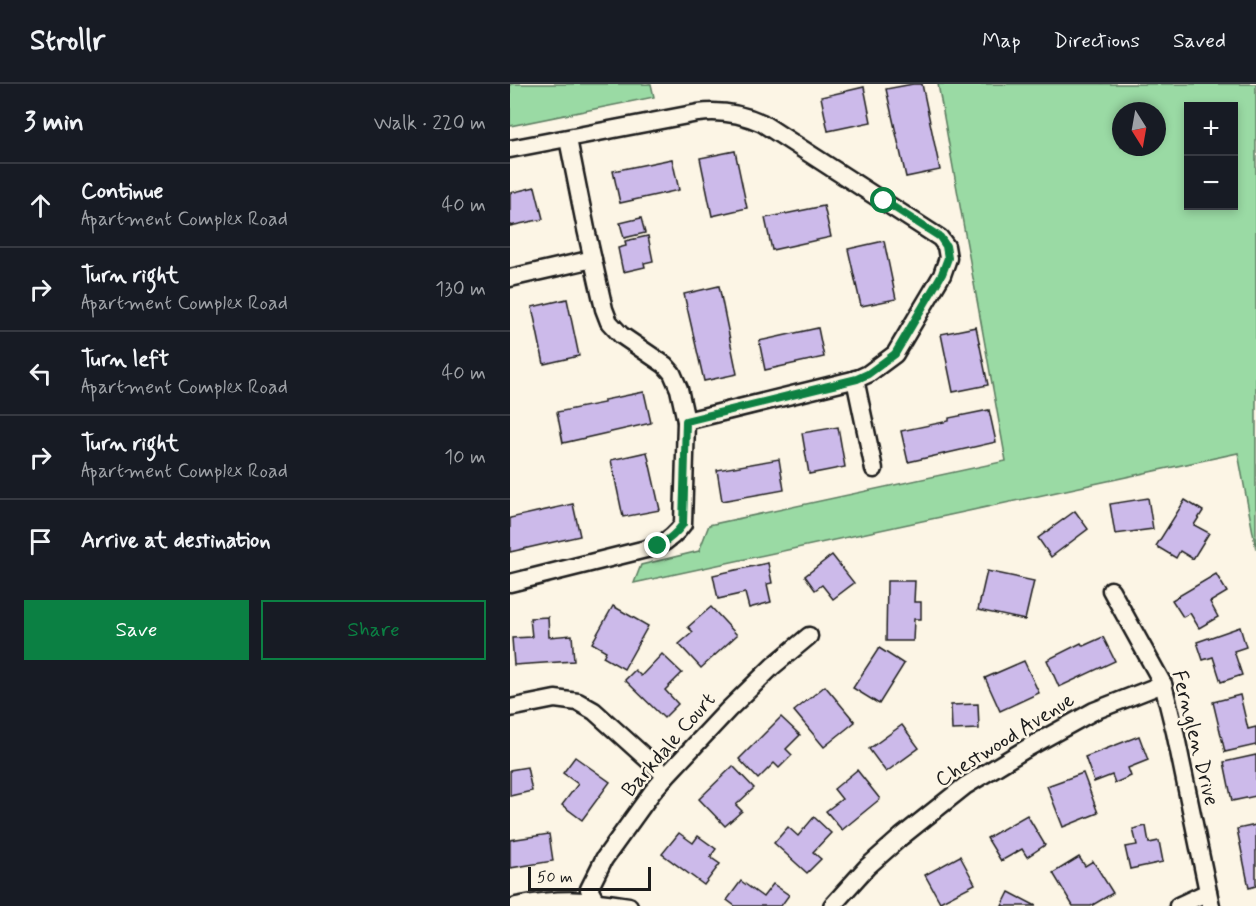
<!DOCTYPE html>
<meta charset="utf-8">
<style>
:root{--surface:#171b24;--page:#242831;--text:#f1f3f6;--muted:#9ea1a6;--line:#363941;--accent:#0b8043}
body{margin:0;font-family:Mynerve,sans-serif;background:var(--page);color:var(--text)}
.controls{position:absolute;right:18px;top:18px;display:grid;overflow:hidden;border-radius:0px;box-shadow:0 3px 9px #0003}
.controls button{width:54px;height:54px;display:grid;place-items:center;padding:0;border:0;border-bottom:2px solid var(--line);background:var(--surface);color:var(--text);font:30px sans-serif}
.compass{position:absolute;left:602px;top:18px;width:54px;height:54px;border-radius:50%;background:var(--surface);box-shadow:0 3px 9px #0003;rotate:169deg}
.scale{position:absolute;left:18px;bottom:15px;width:123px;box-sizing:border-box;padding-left:6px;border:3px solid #1c1c1c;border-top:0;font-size:16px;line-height:21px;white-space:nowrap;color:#1c1c1c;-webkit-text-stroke:4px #fcf5e5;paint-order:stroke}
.stop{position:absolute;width:18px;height:18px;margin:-14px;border:4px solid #0b8043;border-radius:50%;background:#fff}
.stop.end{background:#0b8043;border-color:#fff;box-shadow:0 2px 6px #0008}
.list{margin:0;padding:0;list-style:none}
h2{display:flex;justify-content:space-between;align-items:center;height:78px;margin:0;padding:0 24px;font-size:26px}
h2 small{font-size:20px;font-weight:400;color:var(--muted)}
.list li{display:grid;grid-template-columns:39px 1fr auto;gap:18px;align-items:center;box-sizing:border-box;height:84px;padding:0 24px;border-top:2px solid var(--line)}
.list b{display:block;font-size:22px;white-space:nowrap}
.list p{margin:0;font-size:20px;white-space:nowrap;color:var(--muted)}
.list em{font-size:20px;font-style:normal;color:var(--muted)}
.actions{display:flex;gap:12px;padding:18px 24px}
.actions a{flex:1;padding:14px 0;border:2px solid var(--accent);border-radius:0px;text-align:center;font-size:21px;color:var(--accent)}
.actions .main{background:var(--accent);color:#fff}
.icon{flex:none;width:33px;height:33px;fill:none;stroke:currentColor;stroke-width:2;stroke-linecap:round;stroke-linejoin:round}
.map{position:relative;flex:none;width:746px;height:822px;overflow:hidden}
header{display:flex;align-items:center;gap:36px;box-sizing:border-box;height:84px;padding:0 30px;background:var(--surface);border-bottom:2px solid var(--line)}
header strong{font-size:28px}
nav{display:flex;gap:33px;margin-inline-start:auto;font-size:21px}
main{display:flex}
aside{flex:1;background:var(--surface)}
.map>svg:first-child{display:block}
.green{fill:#9adaa4;stroke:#5b7b60;stroke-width:1.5;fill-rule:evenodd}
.building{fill:#ccbaea;stroke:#1c1c1c;stroke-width:1.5}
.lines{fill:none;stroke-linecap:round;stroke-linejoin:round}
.minor-casing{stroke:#1c1c1c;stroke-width:21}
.minor{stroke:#fcf5e5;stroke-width:16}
.route{stroke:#0b8043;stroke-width:8}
.labels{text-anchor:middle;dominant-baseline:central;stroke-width:5;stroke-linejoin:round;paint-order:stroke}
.street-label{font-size:21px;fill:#1c1c1c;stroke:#fcf5e5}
</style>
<header>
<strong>Strollr</strong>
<nav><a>Map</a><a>Directions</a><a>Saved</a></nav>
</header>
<main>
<aside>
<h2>3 min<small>Walk · 220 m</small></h2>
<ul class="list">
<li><svg class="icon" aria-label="ahead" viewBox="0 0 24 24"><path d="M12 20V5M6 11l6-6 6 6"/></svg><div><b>Continue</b><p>Apartment Complex Road</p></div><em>40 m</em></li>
<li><svg class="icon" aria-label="right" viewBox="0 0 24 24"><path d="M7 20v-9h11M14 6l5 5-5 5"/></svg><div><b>Turn right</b><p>Apartment Complex Road</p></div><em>130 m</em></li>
<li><svg class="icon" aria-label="left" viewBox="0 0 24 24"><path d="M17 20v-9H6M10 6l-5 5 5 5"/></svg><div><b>Turn left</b><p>Apartment Complex Road</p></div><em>40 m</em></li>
<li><svg class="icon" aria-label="right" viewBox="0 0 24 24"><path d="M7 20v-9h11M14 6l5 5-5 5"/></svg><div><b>Turn right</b><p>Apartment Complex Road</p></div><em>10 m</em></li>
<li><svg class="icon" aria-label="arrive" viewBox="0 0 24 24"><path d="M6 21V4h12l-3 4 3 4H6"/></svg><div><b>Arrive at destination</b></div></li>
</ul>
<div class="actions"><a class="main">Save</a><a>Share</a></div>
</aside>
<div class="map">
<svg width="746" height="822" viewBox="0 0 746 822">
<rect width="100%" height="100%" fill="#fcf5e5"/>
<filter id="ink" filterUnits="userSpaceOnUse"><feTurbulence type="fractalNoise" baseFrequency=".0167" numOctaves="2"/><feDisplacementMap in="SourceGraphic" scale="12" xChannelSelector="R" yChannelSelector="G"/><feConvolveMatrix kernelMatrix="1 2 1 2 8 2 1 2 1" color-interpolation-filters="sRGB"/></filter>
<g filter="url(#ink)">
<!-- green -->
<g class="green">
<path d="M0,0H141L144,13L0,42Z"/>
<path d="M428,0H746V465L728,369L124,499L131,481L189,467L199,441L496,377ZM678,22H724V122H678ZM611,27H647V63H611Z"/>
</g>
<!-- building -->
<g class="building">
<path d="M403,0H412L430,86L396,93L376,5Z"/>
<path d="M354,3L361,38L318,47L311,13Z"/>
<path d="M225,67L237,124L202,132L190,74Z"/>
<path d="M162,75L169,106L110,119L103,87Z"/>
<path d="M25,103L33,135L0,142V109Z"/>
<path d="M314,122L321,153L262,166L255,134Z"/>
<path d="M131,134L135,149L114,154L110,139Z"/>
<path d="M138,152L143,177L134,179L135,183L113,188L108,164L116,162L115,157Z"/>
<path d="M374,157L386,215L351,222L338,165Z"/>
<path d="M209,202L227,290L194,297L174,210Z"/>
<path d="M57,215L69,272L34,280L22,223Z"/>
<path d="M466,243L478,301L443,308L431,250Z"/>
<path d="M308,244L314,273L255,286L249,257Z"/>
<path d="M134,308L141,339L53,359L47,328L94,319V316Z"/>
<path d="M479,326L486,358L398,378L391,347L439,337V334Z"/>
<path d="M328,343L335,383L299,390L292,349Z"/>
<path d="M137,368L150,426L113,433L101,376Z"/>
<path d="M269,375L274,406L212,417L207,386Z"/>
<path d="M638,414L643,445L605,450L600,420Z"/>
<path d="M675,416L693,427L684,441L699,449L683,475L670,467L666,474L646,462Z"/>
<path d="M63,420L70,452L0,468V434Z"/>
<path d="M565,427L578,445L541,473L528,454Z"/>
<path d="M322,471L344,499L323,515L312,501L305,506L295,492Z"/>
<path d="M258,479L262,499L257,500L261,518L239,524L235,509L208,515L203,491Z"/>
<path d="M477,487L524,497L515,536L468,526Z"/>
<path d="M706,490L717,508L700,518L708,533L689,544L680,529L673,533L662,516Z"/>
<path d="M377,497H405L404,518H411V535H404L403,557H376Z"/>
<path d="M103,522L138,542L114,585L93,573L96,567L82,559Z"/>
<path d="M201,523L227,551L191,584L169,560L183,548L178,543Z"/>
<path d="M38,533L39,553L62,551L64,577L4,581L2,554L22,553L20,534Z"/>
<path d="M730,543L736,563L724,567L732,591L711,598L703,573L693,576L687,558Z"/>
<path d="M593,553L605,577L549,603L537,576L571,559L573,562Z"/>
<path d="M369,564L394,580L369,620L343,604Z"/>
<path d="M152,570L172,589L155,606L168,620L154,634L115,596L125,586L131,592Z"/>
<path d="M514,577L529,609L490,627L475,594Z"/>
<path d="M315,602L345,638L314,663L284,627Z"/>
<path d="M730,611L738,645L746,643V661L715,668L703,618Z"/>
<path d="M468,620L469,645L442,646L441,621Z"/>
<path d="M271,633L290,651L276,665L282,671L269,684L264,679L248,695L229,675Z"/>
<path d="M392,641L409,664L376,688L359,665Z"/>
<path d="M629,652L638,676L618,684L621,692L605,699L602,691L584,698L575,673Z"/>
<path d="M746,671V712L722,717L714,678Z"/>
<path d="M65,673L100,698L72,736L52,721L68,700L53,689Z"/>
<path d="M223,682L244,704L226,721L232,727L215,742L189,715Z"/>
<path d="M17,683L22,707L0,712V686Z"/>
<path d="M347,686L370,715L332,746L316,727L332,715L324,705Z"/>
<path d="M573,689L588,729L553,743L537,702Z"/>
<path d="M517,731L535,761L517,773L512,765L491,777L477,754Z"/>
<path d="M304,733L321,749L303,768L311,775L297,789L264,759L278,743L288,752Z"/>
<path d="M746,741V802L739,804L727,745Z"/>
<path d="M636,742L639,759L649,757L653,778L620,785L615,763L627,761L623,745Z"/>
<path d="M169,749L183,759L188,752L206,765L200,773L210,780L194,801L152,770Z"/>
<path d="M39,750L43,777L0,784V756Z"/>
<path d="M450,772L465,800L430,818L415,791Z"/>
<path d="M569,773L575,782L583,777L603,809L581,822H563L543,789Z"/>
<path d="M231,797L253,813L263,800L279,811L271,822H225L217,816Z"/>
<path d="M499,808L526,822H492Z"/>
</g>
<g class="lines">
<defs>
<g id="minor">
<path d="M0,65L188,29C210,26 232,30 252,39L430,154L436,162L438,174L432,191L385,270L358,290L347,295L176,337"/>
<path d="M0,194L83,175"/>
<path d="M345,295L364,385"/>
<path d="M0,499L148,462C159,456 166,450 173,440L176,337L169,305L162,289L155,281L111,251L99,238L94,225L76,145L58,55"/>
<path d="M601,506L653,600L665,648L701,822"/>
<path d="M0,624L45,615L68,618L84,627L156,692"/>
<path d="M85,816L79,805L94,775L143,707L156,692L218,626L263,582L299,552"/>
<path d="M6,822C48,814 77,815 119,822"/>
<path d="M322,822L357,783L391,753L455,702L519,663L584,627L653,600"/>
<path d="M668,822L698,808"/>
</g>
</defs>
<!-- minor casing -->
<use href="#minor" class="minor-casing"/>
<!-- minor -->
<use href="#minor" class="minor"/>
</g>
</g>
<g class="lines" filter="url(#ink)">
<!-- route -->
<path class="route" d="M148,462C159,456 166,450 173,440L176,337L347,295L358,290L385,270L432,190L438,174L436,162L430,153L374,117"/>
</g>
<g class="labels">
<!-- street labels -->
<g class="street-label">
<text transform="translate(685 654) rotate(76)">Fernglen Drive</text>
<text transform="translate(495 656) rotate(-32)">Chestwood Avenue</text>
<text transform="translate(159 661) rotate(-49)">Barkdale Court</text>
</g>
</g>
</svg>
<div class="controls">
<button>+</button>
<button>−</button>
</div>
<svg class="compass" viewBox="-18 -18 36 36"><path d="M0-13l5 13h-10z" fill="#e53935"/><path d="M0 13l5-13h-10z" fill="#9ea1a6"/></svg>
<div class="scale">50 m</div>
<div class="stop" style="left:374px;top:117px"></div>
<div class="stop end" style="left:148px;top:462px"></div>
</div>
</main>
